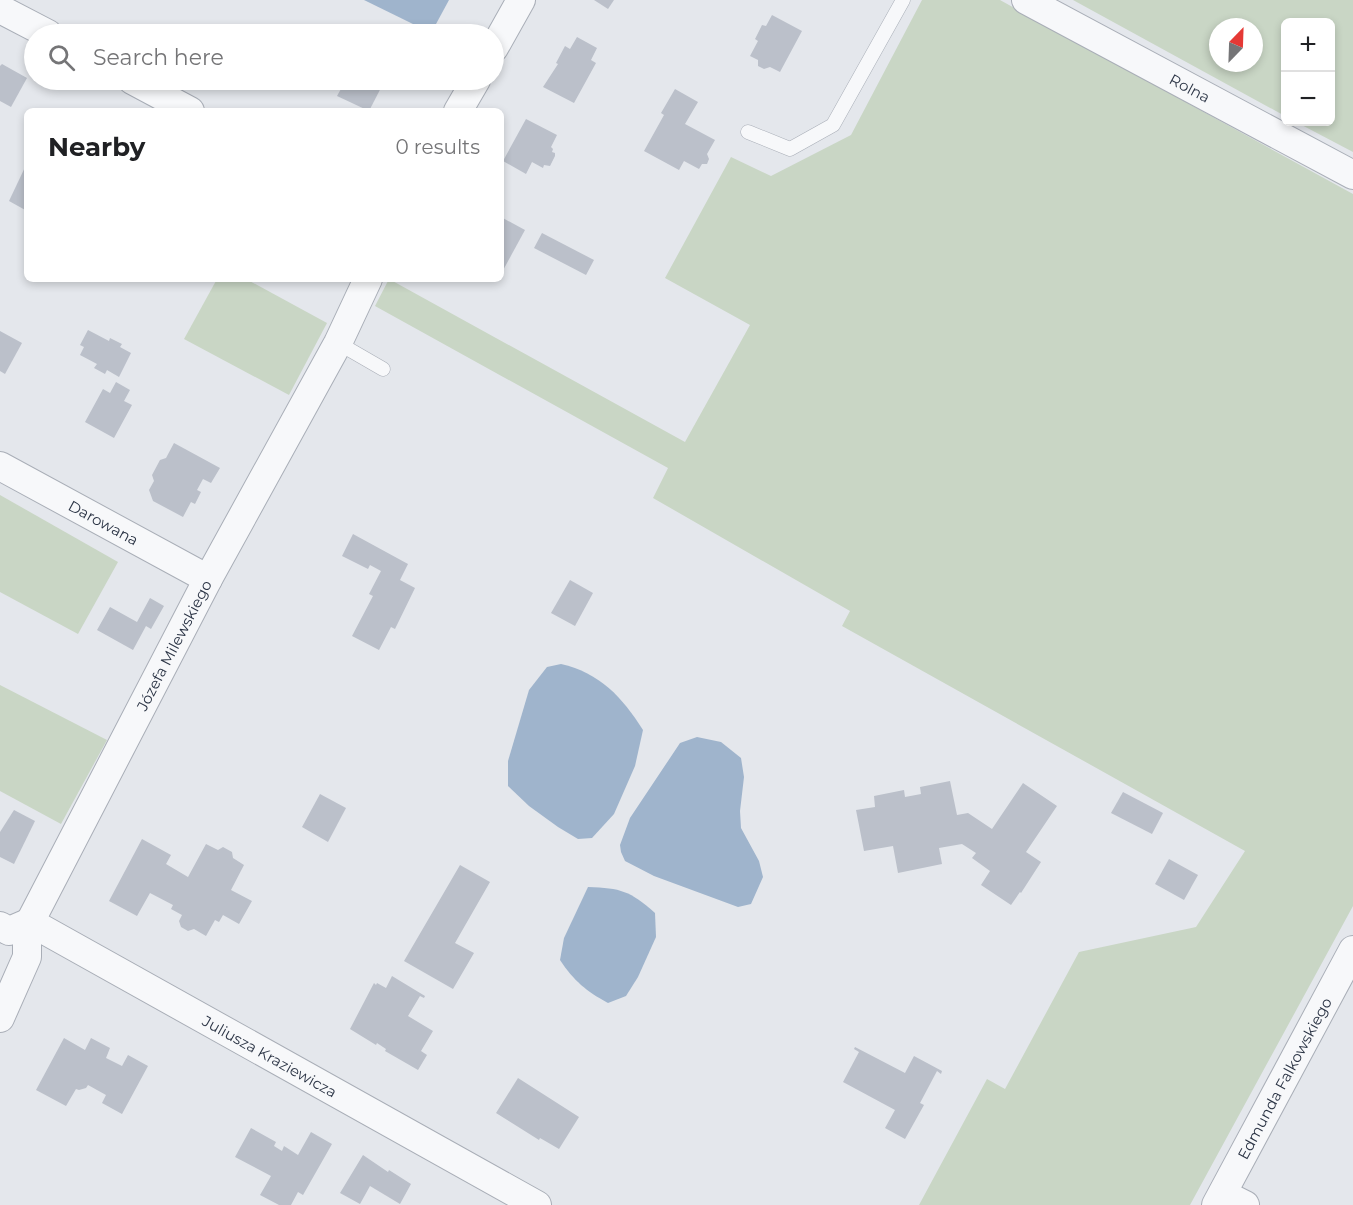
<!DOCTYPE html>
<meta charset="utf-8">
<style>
:root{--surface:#fff;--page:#f2f2f2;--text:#202124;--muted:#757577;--line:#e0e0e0}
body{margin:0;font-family:Montserrat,sans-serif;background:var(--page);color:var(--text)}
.controls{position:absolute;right:18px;top:18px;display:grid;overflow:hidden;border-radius:9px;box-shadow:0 3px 9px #0003}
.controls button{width:54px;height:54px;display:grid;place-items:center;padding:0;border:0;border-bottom:2px solid var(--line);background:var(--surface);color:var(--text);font:30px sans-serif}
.compass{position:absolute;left:1209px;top:18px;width:54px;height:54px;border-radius:50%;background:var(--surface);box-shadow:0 3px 9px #0003;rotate:23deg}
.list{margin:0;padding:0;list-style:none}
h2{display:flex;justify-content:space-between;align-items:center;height:78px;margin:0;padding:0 24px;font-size:26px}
h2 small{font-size:20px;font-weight:400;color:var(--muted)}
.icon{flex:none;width:33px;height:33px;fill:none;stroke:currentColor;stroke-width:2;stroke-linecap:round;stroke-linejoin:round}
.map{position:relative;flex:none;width:1353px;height:1205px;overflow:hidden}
.search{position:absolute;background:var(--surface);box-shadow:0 3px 9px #0003;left:24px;top:24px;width:480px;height:66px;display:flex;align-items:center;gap:15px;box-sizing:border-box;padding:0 21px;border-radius:33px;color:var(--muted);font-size:22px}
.panel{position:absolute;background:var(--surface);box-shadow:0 3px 9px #0003;left:24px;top:108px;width:480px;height:174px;border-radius:9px}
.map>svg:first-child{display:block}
.green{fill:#c9d6c5;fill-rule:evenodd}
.water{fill:#9fb4cc}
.building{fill:#bbc0ca}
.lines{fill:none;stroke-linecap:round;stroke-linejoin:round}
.lane-casing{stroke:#a9aeb7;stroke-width:15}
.street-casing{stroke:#a9aeb7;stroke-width:30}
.lane{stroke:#f7f8fa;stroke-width:14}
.street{stroke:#f7f8fa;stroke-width:28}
.labels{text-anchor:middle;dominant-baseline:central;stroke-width:4.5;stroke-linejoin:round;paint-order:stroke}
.street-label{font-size:15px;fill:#2b3445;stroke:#f4f6f9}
</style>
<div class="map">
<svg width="1353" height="1205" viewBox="0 0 1353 1205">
<rect width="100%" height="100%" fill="#e4e7ec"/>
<!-- green -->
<g class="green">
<path d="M922,0H1000L1353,194V906L1190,1205H919L987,1079L1005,1089L1079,952L1196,927L1245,851L842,626L850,611L653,498L668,468L375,306L389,279L685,442L750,325L665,278L731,157L771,176L851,135Z"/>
<path d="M1073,0H1353V152L1296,122H1330V22H1286L1285,116ZM1218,27H1254V63H1218Z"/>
<path d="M217,279H246L327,323L289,395L184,339Z"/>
<path d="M0,495L118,562L78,634L0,592Z"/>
<path d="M0,685L107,740L61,824L0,791Z"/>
</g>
<!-- water -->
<g class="water">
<path d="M364,0H449L436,24L415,25Z"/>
<path d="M561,664C600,673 622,697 643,730L635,766L614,814L592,838L578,839L558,827L529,806L508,786V761L529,690L547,667Z"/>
<path d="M697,737L721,742L741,758L744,777L740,811L741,828L759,861L763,877L751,904L738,907L654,876L625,861L621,852L620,845L630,818L680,743Z"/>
<path d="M588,887C621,888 630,891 655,913L656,937L638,977L626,996L608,1003C586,991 574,981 560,960L564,938Z"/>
</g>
<!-- building -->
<g class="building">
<path d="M594,0H614L608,9Z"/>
<path d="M772,15L802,31L780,72L770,67L764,69L758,66V60L750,56L758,41L755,39L762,25L766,26Z"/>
<path d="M577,37L597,48L591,60L596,63L574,103L543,87L558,64L556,63L565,46L570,49Z"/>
<path d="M2,64L27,78L11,107L0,101V66Z"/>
<path d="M346,80H385L369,111L337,96Z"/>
<path d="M675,89L698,102L685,124L715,140L707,154L709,159L707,164H702L699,169L684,161L679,170L644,151L664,115L661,113Z"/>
<path d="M526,119L557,135L551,147L553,149L552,152L555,153V156L550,166L544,165L543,168L532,162L526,174L503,161Z"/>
<path d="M27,163V211L9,201Z"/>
<path d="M501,217L525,230L501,274Z"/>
<path d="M542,233L594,260L586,275L534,248Z"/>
<path d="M88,330L109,341L110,338L122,344L120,347L131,353L119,377L107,370L105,374L94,368L97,364L80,355L84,347L80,345Z"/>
<path d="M0,331L22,343L5,374L0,371Z"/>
<path d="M116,382L130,390L124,401L132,405L114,438L85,422L103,389L110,393Z"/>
<path d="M174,443L220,468L211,483L203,479L197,490L201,492L195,504L191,502L183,517L153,501L149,490L154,481L152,475L160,460L166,458Z"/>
<path d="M353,534L408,564L400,580L415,588L395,629L391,627L379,650L352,636L373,596L369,594L381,571L370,565L368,569L342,556Z"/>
<path d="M570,580L593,593L575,626L551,613Z"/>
<path d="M150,598L164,606L151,629L146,626L133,650L97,630L110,607L137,622Z"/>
<path d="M950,781L957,815L968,813L992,829L1023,783L1057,806L1026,852L1041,862L1021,893L1020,892L1011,905L981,885L990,871L972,858L976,853L962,844L939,848L942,864L898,873L893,846L864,851L856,810L875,807L874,796L904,790L905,797L921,794L920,787Z"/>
<path d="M1123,792L1163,813L1152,834L1111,813Z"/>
<path d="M320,794L346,808L328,842L302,827Z"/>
<path d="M14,810L35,821L14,864L0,857V832Z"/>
<path d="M142,839L171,855L166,864L188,877L206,844L218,850L223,847L232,852L233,858L244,865L231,890L252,901L239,924L223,915L219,922L215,920L206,936L194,929L188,931L181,927L179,921L182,915L171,909L173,905L150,893L137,916L109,901Z"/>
<path d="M1169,859L1198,875L1184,900L1155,884Z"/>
<path d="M460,865L490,882L455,943L474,953L453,989L404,961Z"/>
<path d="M392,976L425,996L424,998L420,996L408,1016L433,1031L421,1051L427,1055L418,1070L385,1051L386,1049L377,1043L376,1045L350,1029L374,983L376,985L377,983L386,988Z"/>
<path d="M64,1038L85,1050L91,1038L110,1048L106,1058L122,1066L128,1055L148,1066L122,1114L102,1103L106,1095L88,1085L86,1088L79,1090L76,1089L66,1106L36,1090Z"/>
<path d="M855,1047L905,1073L914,1056L942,1071L941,1074L937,1071L920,1103L924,1105L905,1139L885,1128L895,1110L843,1082L859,1052L854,1049Z"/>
<path d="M518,1078L579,1117L559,1149L540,1138L539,1140L496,1113Z"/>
<path d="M251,1128L276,1142L274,1146L282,1151L284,1146L298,1155L311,1132L332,1144L303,1195L298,1192L291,1205H279L260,1195L271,1176L235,1157Z"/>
<path d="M363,1155L388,1172L389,1170L411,1184L400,1204L370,1186L360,1204L340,1193Z"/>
</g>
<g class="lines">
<defs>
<g id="lane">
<path d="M748,132L790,149L833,125L903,0"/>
<path d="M338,343L383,369"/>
</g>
<g id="street">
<path id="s1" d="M1026,0L1353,175"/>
<path d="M0,9L48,34"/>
<path d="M494,48L521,0"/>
<path d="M132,80L190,111"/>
<path d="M458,111L476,80"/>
<path id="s2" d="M0,466L208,579"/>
<path id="s3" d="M0,926L9,931L30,922L537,1205"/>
<path id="s4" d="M0,1018L27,957V937L30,922L208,579L338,343L368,279"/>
<path d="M1223,1194L1245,1205"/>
<path id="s5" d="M1216,1205L1353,950"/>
</g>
</defs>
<!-- lane casing -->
<use href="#lane" class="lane-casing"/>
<!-- street casing -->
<use href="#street" class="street-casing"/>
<!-- lane -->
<use href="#lane" class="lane"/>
<!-- street -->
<use href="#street" class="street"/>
</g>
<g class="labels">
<!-- street labels -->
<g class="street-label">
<text stroke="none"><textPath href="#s1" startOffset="186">Rolna</textPath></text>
<text stroke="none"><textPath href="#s2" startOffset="118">Darowana</textPath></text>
<text stroke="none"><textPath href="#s4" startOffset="414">Józefa Milewskiego</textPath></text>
<text stroke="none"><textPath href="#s3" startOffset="308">Juliusza Kraziewicza</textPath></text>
<text stroke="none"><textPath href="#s5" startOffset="144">Edmunda Falkowskiego</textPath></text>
</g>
</g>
</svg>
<div class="controls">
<button>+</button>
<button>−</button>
</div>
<svg class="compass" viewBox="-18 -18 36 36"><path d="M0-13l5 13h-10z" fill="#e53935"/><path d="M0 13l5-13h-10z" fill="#757577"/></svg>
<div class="search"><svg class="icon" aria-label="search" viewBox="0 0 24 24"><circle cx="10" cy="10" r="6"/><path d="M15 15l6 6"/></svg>Search here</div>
<section class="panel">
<h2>Nearby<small>0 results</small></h2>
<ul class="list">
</ul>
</section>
</div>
